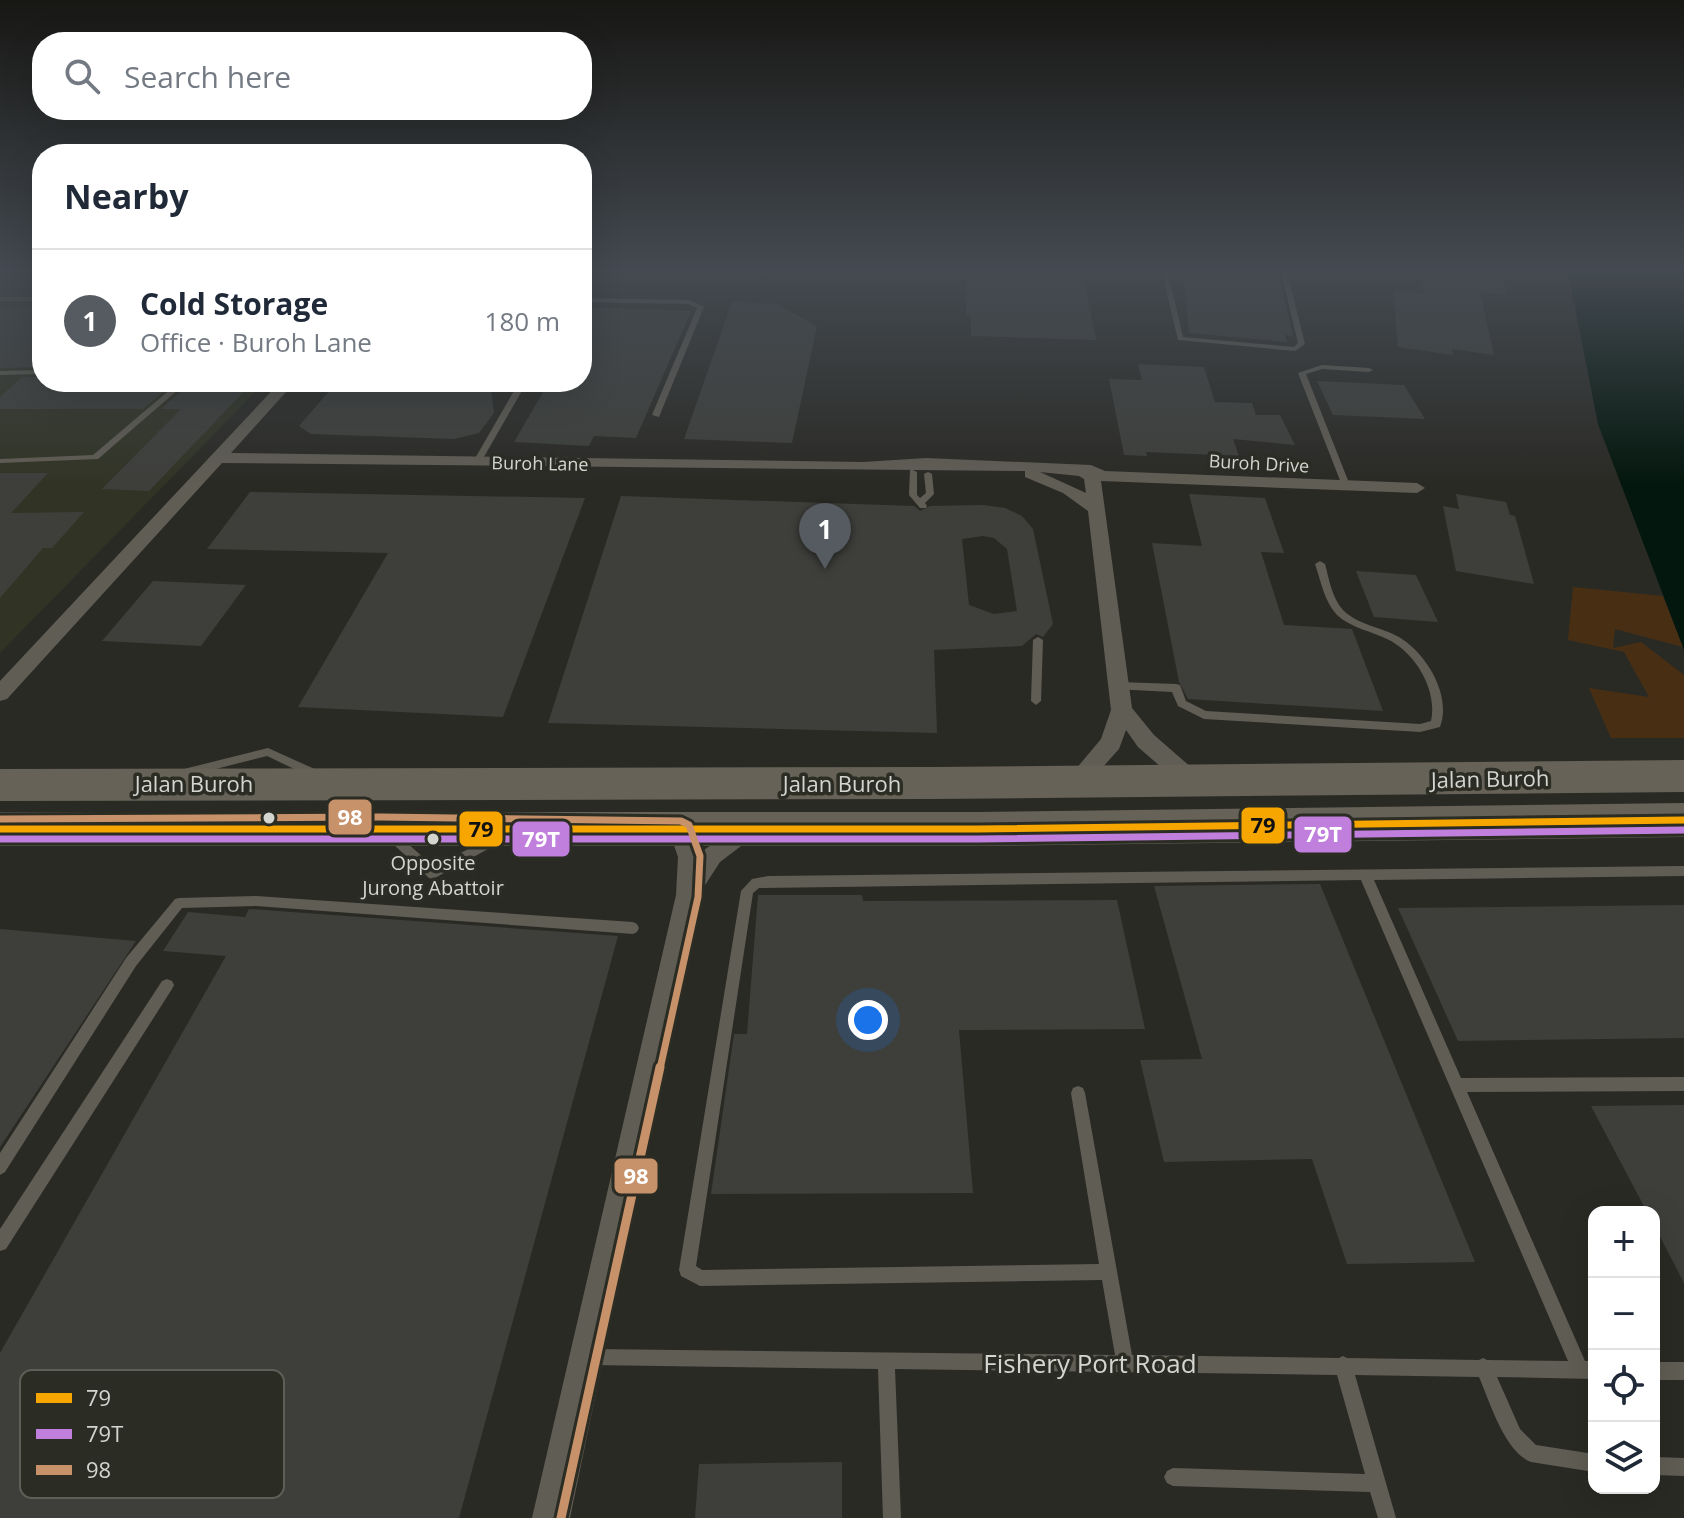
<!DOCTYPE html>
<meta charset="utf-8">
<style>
:root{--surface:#fff;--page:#f6f6f7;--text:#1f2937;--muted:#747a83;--line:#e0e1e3;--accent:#555b61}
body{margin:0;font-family:"Open Sans",sans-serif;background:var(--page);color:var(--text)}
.controls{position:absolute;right:24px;bottom:24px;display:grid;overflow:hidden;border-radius:16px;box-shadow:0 8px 32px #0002}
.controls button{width:72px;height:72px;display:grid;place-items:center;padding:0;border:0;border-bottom:2px solid var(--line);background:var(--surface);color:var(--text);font:40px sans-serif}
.you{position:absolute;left:868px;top:1020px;width:28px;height:28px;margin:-20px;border:6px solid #fff;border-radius:50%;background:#1a73e8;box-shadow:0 0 0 12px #1a73e833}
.badge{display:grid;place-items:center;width:52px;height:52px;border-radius:50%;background:var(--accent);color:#fff;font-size:26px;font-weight:700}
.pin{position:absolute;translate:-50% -66px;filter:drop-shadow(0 2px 4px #0008)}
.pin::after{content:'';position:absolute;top:42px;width:28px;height:24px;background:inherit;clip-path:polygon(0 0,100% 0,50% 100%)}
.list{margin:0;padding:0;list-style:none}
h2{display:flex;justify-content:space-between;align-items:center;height:104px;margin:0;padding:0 32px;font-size:34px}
h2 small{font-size:26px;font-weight:400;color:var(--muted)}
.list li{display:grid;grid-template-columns:52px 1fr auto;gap:24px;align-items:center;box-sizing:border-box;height:144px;padding:0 32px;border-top:2px solid var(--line)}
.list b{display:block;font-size:30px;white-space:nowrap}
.list p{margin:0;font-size:26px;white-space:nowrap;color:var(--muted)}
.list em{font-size:26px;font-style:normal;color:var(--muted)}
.icon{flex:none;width:44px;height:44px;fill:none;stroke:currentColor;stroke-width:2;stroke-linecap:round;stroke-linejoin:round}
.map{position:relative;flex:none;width:1684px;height:1518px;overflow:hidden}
.search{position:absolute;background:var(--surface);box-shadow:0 8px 32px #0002;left:32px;top:32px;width:560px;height:88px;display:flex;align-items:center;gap:20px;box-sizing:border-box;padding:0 28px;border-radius:32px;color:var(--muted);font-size:30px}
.panel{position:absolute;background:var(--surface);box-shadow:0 8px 32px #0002;left:32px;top:144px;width:560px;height:248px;border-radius:32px}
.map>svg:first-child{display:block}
.built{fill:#313425}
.green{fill:#482f14}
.water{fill:#04170e}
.building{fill:#3e3f3b;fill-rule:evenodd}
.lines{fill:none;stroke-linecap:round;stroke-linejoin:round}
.lane{fill:#605d54;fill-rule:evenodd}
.street{fill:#605d54;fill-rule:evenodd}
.highway{fill:#666257;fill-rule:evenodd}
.bus-1-casing{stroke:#2b2c23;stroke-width:13}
.bus-2-casing{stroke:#2b2c23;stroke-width:13}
.bus-3-far1-casing{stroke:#2b2c23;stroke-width:13}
.bus-3-casing{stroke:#2b2c23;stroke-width:15}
.bus-1{stroke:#f7a600;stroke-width:7}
.bus-2{stroke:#c07fdc;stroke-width:7}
.bus-3-far1{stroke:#c7916a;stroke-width:7}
.bus-3{stroke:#c7916a;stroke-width:9}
.bus-dot{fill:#d4d5cf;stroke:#2b2c23;stroke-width:3}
.labels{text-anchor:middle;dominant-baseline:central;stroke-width:7;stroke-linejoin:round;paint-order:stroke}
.far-street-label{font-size:18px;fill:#d4d5cf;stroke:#2b2c23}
.bus-label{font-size:20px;fill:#d4d5cf;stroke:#2b2c23}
.street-label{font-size:22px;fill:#d4d5cf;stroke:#2b2c23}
.near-street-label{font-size:26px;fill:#d4d5cf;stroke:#2b2c23}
.key{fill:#2b2c23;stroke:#5e5f57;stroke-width:2}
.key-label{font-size:22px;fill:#d4d5cf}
.line-badge{stroke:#2b2c23;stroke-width:3}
.badge-label{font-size:22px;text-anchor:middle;font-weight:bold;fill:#fff}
.pale-badge-label{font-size:22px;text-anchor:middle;font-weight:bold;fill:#111}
</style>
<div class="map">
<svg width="1684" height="1518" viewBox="0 0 1684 1518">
<rect width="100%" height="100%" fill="#2a2a25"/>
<!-- built -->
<path class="built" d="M0,272H42V382H265L0,653Z"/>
<!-- green -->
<path class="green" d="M1573,587L1663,596L1683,647L1615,629L1613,648L1641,642L1684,675V738H1611L1589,688L1649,697L1624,652L1568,640Z"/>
<!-- water -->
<path class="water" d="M1562,272H1684V650L1598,424L1569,277Z"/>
<!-- building -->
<g class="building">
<path d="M966,272H1083L1096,340L971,336V316H966Z"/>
<path d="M1183,272H1278L1293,336L1285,335L1287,342L1189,333Z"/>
<path d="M1423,272L1457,275L1456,272H1461L1504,278L1506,295L1480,292L1494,355L1452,349L1453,355L1398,347L1393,290L1423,294Z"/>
<path d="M732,302L776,304L817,326L792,443L684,439Z"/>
<path d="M0,307H42V367L0,368Z"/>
<path d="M582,307L691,311L636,438L594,436L589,446L514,442L549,382H582Z"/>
<path d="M1138,364L1204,367L1215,402L1252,403L1256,415H1280L1295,445L1233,439L1239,456L1146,452L1147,456L1124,455L1109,379L1142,380Z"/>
<path d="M22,377H42V385H171L143,409H0V397Z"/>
<path d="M1317,381L1404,385L1425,419L1333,415Z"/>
<path d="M210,382H253L149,491L102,489L181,409H161L188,385Z"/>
<path d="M337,382H490L494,413L479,433L454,439L311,434L299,426Z"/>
<path d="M0,473H48L11,513L84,512L52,548H43L0,598Z"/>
<path d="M250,492L585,498L503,717L298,707L388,553L207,549Z"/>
<path d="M1189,494L1265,498L1284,553L1261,552L1284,625L1352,629L1383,711L1188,699L1179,682L1152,543L1202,546Z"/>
<path d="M1456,494L1506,502L1510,515L1515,516L1534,584L1456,571L1443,506L1459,509Z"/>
<path d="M621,496L914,506L920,511L930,506L983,505L1005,508L1022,516L1033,529L1053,624L1043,637L1036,634L1022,646L934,650L937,733L548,723ZM983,536L994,538L1007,549L1017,611L994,614L969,605L962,539Z"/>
<path d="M1356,571L1416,575L1438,622L1374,617Z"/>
<path d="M153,581L246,585L201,646L102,641Z"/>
<path d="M1320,884L1475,1262L1347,1264L1312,1159L1164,1162L1140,1060L1202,1059L1154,886Z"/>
<path d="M758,895H862L863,901L1117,900L1145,1029L959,1030L973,1193L711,1194L734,1034H747Z"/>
<path d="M1684,905V1038L1458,1041L1398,908Z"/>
<path d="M249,909L618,936L459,1518H0V1353L226,956L163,951L188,912L245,917Z"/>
<path d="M0,929L136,941L0,1147Z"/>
<path d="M1684,1105V1283L1654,1225V1212H1647L1591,1106Z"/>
<path d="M842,1462V1518H695L699,1464Z"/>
</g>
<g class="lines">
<!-- lane -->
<g class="lane">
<path d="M1162,272H1168L1183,337L1294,347L1298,343L1281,272H1287L1305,344L1295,351L1178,340Z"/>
<rect x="0" y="297" width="42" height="4"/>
<path d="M582,298L689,300L704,307L659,417L652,415L697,308L688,304L582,302Z"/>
<path d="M1322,365L1369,368L1373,370L1369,372L1322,369L1306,374L1351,488L1347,490L1343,488L1298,373Z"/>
<path d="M42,370V374L0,375V371Z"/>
<path d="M179,382H187L98,459L0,463V459L93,455Z"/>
<path d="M519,382H527L481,462L474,464L473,462Z"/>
<path d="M910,470H913L917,472V495L920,498L926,493L924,474L928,472L932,474L934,494L925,503L927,506L926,508H920L909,495Z"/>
<path d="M1320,561L1325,564C1329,579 1332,598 1343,610C1358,625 1381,627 1399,637C1426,653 1452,695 1440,727L1420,732L1204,719L1178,706L1172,692L1114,689L1113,686L1118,682L1176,684L1180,685L1186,701L1206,711L1420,724L1431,721C1438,690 1415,652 1387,639C1371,631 1351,628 1337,615C1324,601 1321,581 1315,564Z"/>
<path d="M1038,637L1043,640L1041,701L1036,705L1031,701L1033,640Z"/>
<path d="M268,748L319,771L321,774L319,777H311L267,756L188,776L184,775L182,772L184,769Z"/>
<path d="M393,832L397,834L434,867L493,836L497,834L501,836L503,839L501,842L433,879L429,878L389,840L387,837L389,834Z"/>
<path d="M1684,866V876L1374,880L1461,1078L1684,1077V1091L1467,1092L1585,1361H1594V1379L1497,1377L1520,1429L1536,1445L1594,1454V1472L1531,1462C1504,1451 1490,1402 1479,1377L1355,1375L1396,1518H1378L1370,1492L1173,1486L1167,1483L1164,1477L1167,1471L1173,1468L1365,1474L1337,1375L895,1369L901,1518H883L878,1369L591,1365L585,1363L583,1357L585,1351L591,1349L1115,1355L1102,1280L700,1286L681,1276L679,1270L741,891L752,879L768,876ZM1361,880L1568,1361L1487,1360L1483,1358L1479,1360L1347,1358L1343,1356L1339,1358L1132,1355L1085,1093L1083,1088L1078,1086L1073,1088L1071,1093L1099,1264L702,1270L696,1266L753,893L759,888Z"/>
<path d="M256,896L633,922L637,924L639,928L637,932L633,934L256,906L182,908L136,966L5,1172L0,1175V1153L126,958L175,899L179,898Z"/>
<path d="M167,979L172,981L174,985L172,989L6,1249L0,1251V1229L162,981Z"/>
<rect x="1654" y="1362" width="30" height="18"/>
<path d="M1654,1457L1684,1458V1476L1654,1475Z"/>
</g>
<!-- street -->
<g class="street">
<path d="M280,382H295L231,453L863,462L926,458L1091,465L1105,471L1417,483L1425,488L1417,493L1101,481L1132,708L1154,735L1200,775L1203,781L1200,787H1184L1138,747L1126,730L1119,749L1084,788H1068L1065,782L1101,739L1111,710L1088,511L1063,493L1025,477V471L222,463L7,699L0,701V681ZM1040,472L1079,476L1084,479L1086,493Z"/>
<path d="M745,820L753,823L757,830L753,837L720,862L700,893L570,1518H532L676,895L678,857L669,831L673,824L681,821L689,824L700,853Z"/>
</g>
<!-- highway -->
<g class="highway">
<path d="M1684,760V792L934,799L0,801V769L934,767Z"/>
<path d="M1684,803V837L978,846H0V812H978Z"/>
</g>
<defs>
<path id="bus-1" d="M0,829H978L1684,820"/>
<path id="bus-2" d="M0,839H978L1684,830"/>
<path id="bus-3-far1" d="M0,819L381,817L681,821L689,825L700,856L698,897L660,1069"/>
<path id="bus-3" d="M561,1518L660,1067"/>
</defs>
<!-- bus-1 casing -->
<use href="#bus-1" class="bus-1-casing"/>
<!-- bus-2 casing -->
<use href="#bus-2" class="bus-2-casing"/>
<!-- bus-3-far1 casing -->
<use href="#bus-3-far1" class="bus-3-far1-casing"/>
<!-- bus-3 casing -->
<use href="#bus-3" class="bus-3-casing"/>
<!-- bus-1 -->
<use href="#bus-1" class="bus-1"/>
<!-- bus-2 -->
<use href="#bus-2" class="bus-2"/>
<!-- bus-3-far1 -->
<use href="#bus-3-far1" class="bus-3-far1"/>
<!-- bus-3 -->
<use href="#bus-3" class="bus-3"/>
</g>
<!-- sky -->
<linearGradient id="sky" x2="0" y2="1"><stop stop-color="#171714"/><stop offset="0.56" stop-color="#444a51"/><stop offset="1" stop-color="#444a51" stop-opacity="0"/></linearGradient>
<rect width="1684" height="484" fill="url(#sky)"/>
<!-- markers -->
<g class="bus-dot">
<circle cx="269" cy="818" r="7"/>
<circle cx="433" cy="839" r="7"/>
</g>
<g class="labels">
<!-- far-street labels -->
<g class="far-street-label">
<text transform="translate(540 463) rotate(1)">Buroh Lane</text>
<text transform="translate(1259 463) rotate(3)">Buroh Drive</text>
</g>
<!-- bus labels -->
<g class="bus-label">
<text x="433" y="862">Opposite<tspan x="433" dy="25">Jurong Abattoir</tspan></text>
</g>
<!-- street labels -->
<g class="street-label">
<text transform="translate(1490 778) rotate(-1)">Jalan Buroh</text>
<text x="194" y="783">Jalan Buroh</text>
<text x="842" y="783">Jalan Buroh</text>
</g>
<!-- near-street labels -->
<g class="near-street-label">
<text x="1090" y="1363">Fishery Port Road</text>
</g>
</g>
<!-- legend -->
<rect x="20" y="1370" width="264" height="128" rx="12" class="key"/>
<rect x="36" y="1393" width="36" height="10" fill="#f7a600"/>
<rect x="36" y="1429" width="36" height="10" fill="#c07fdc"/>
<rect x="36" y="1465" width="36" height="10" fill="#c7916a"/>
<g class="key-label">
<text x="86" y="1406">79</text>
<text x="86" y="1442">79T</text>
<text x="86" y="1478">98</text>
</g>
<g class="line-badge">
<rect x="327" y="798" width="46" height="38" rx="8" fill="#c7916a"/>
<rect x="1240" y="806" width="46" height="39" rx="8" fill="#f7a600"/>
<rect x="458" y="810" width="46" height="38" rx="8" fill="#f7a600"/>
<rect x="1293" y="815" width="60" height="39" rx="8" fill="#c07fdc"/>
<rect x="511" y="820" width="60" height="38" rx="8" fill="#c07fdc"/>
<rect x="613" y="1157" width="46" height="38" rx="8" fill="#c7916a"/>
</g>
<g class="badge-label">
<text x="350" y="825">98</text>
<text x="1323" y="842">79T</text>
<text x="541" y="847">79T</text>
<text x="636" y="1184">98</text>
</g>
<g class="pale-badge-label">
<text x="1263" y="833">79</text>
<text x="481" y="837">79</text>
</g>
</svg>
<div class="controls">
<button>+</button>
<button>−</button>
<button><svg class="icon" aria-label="locate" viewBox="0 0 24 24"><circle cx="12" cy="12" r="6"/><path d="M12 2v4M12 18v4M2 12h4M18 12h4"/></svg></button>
<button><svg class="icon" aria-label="layers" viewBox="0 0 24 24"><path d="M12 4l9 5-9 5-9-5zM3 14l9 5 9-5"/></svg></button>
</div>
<div class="you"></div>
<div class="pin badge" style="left:825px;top:569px">1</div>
<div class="search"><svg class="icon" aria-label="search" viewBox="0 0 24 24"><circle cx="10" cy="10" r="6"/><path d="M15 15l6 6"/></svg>Search here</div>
<section class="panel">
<h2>Nearby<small></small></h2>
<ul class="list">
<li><span class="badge">1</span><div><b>Cold Storage</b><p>Office · Buroh Lane</p></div><em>180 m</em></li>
</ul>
</section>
</div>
